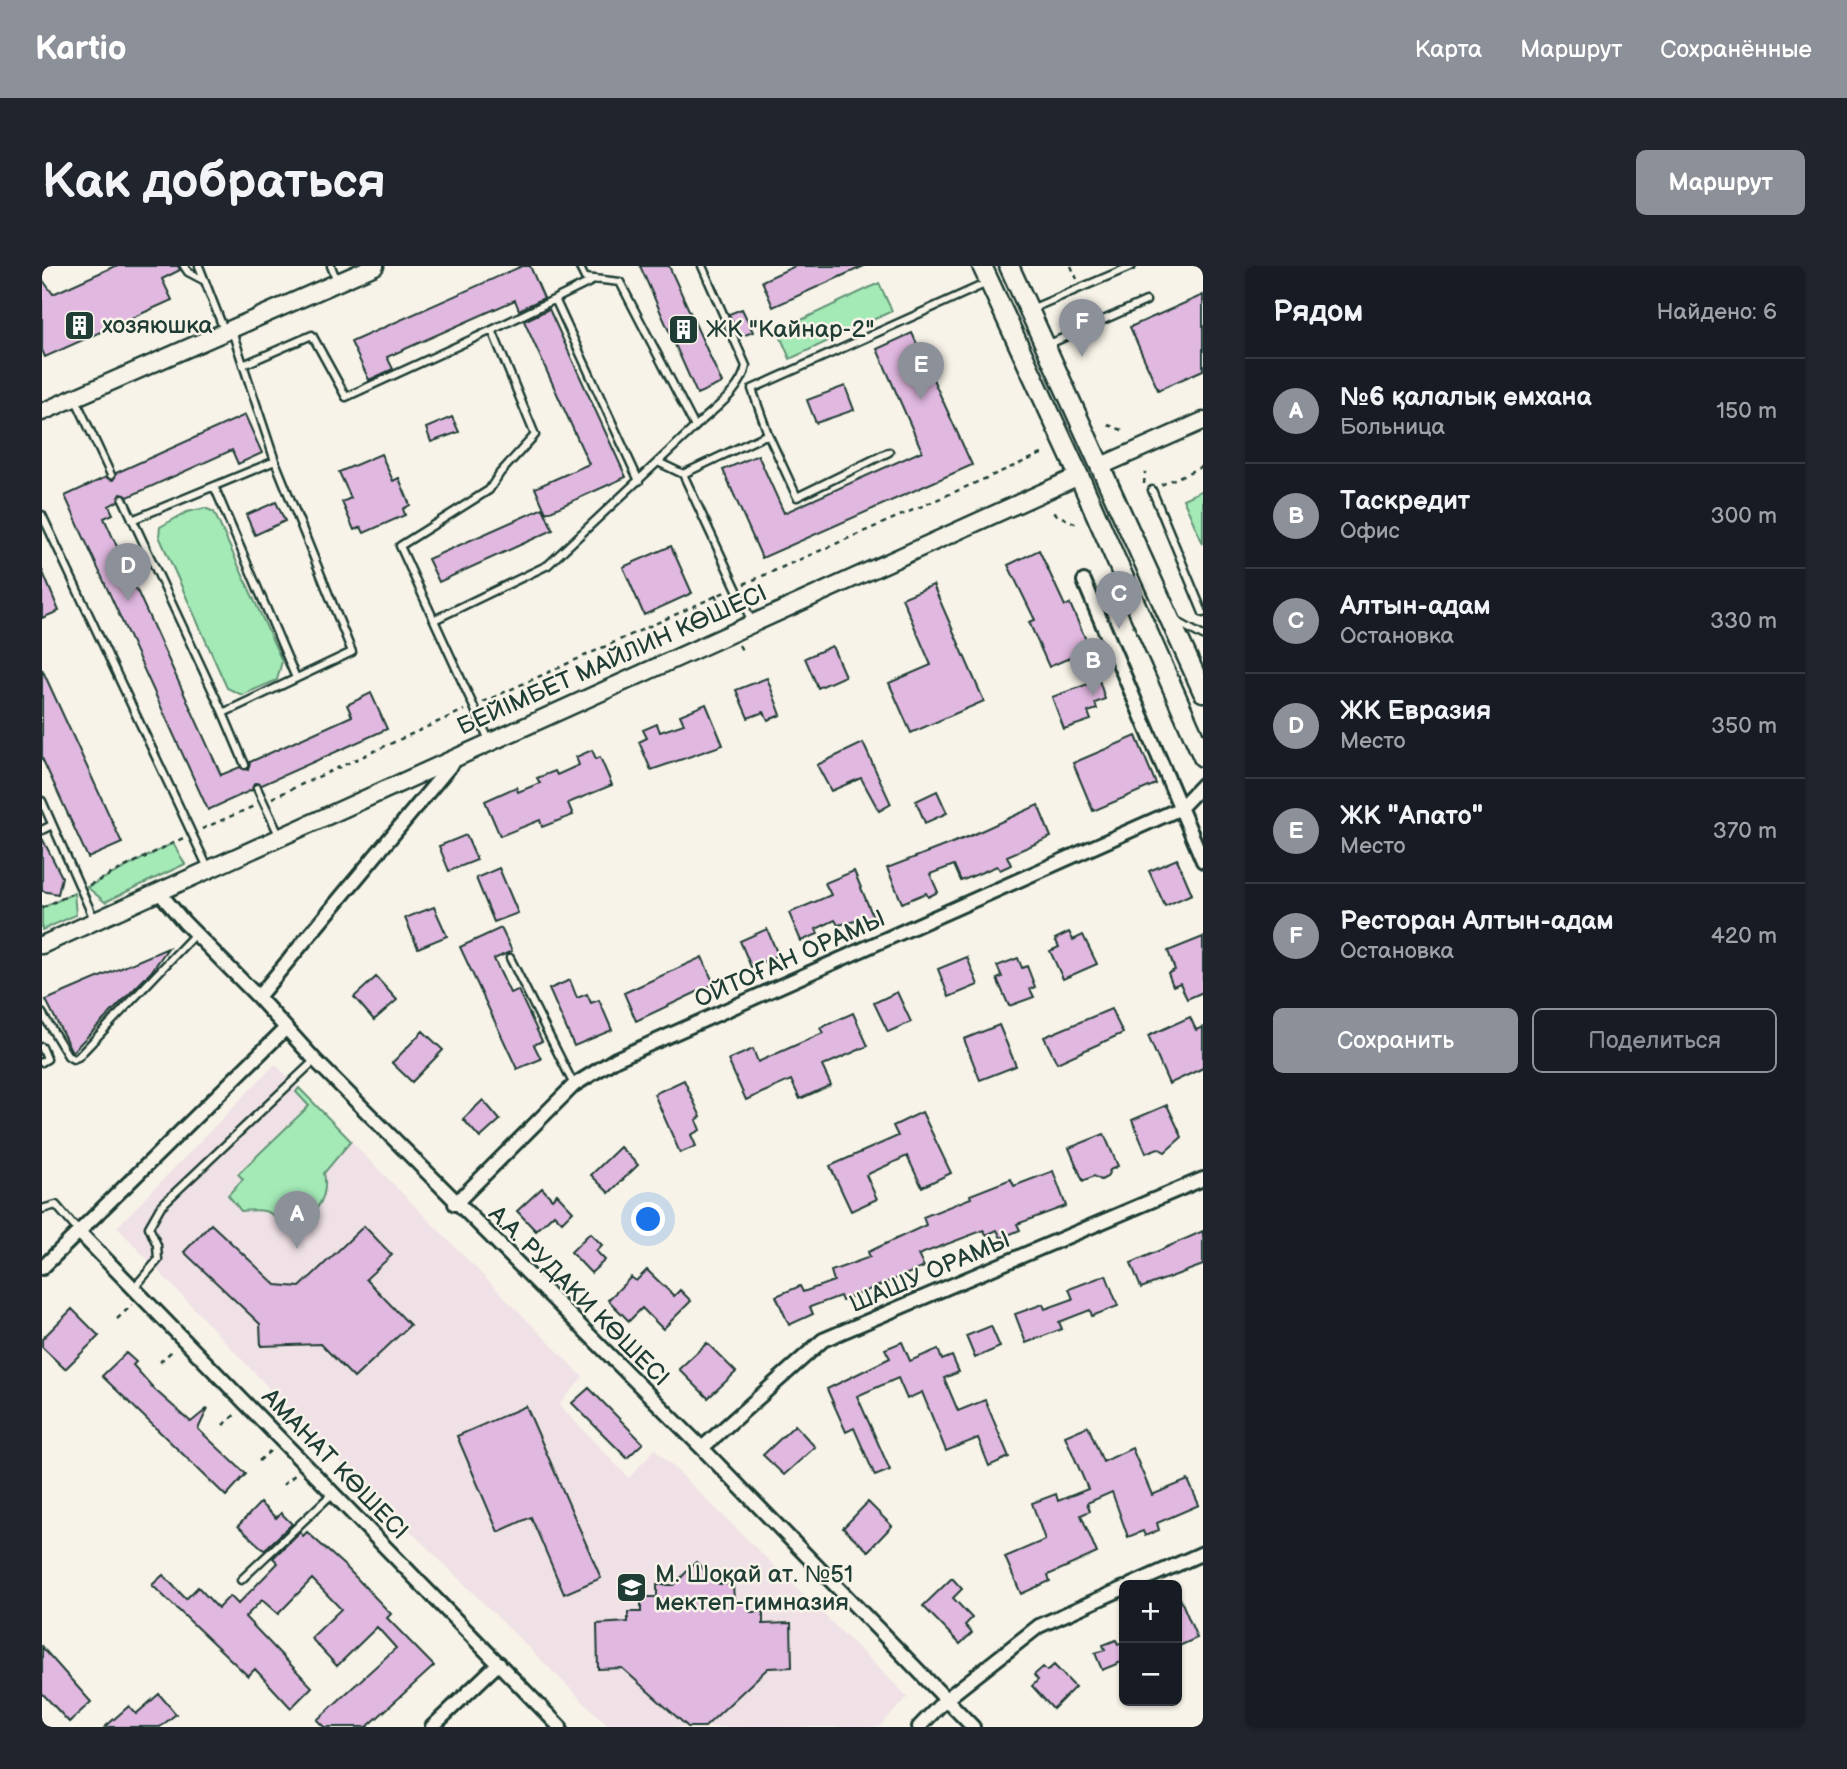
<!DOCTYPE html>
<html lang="ru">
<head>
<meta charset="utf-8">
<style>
	body { margin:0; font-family:"Balsamiq Sans",sans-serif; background:#20242c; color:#f1f3f6 }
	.controls { position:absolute; right:21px; bottom:21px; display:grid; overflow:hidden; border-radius:10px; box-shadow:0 2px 5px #0004 }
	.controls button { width:63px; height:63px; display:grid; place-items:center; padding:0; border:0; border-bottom:2px solid #363941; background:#171b24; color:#f1f3f6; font:35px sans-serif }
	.you { position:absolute; left:607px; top:954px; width:24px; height:24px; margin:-18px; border:5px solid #fff; border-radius:50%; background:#1a73e8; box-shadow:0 0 0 10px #1a73e833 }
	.badge { display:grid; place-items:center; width:46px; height:46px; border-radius:50%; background:#8c9099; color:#fff; font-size:23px; font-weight:700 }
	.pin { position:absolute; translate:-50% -58px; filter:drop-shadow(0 2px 4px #0008) }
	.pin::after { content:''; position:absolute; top:37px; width:24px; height:21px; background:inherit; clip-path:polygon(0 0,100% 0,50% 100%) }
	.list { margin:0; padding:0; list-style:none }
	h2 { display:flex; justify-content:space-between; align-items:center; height:91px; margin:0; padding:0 28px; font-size:30px }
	h2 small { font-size:23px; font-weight:400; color:#9ea1a6 }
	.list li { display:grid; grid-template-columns:46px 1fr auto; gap:21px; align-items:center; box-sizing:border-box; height:105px; padding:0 28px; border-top:2px solid #363941 }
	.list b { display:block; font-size:26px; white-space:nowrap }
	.list p { margin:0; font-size:23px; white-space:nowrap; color:#9ea1a6 }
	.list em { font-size:23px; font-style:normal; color:#9ea1a6 }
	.actions { display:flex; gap:14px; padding:21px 28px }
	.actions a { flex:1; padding:16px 0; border:2px solid #8c9099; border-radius:10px; text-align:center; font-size:24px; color:#8c9099 }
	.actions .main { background:#8c9099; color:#fff }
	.map { position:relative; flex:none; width:1161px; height:1461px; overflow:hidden; border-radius:10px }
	header { display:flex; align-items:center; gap:42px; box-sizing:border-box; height:98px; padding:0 35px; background:#8c9099; color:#fff }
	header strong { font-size:33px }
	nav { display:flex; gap:38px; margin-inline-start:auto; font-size:24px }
	.intro { display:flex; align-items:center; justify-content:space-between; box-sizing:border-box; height:168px; padding:0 42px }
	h1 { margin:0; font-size:49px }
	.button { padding:18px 32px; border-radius:10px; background:#8c9099; color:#fff; font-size:24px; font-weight:700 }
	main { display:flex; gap:42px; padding:0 42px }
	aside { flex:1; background:#171b24; border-radius:10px; box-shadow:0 2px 5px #0004 }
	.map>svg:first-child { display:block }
	.built { fill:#f0e1e6 }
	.green { fill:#a4eab7; stroke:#629476; stroke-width:2 }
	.building { fill:#e1b8e0; stroke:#1f3d34; stroke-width:2 }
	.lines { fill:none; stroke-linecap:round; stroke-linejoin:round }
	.service-casing { stroke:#1f3d34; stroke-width:11 }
	.minor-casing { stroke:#1f3d34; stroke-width:18 }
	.tertiary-casing { stroke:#1f3d34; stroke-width:21 }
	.secondary-casing { stroke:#1f3d34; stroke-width:23 }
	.path { stroke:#1f3d34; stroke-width:2.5; stroke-dasharray:5 5; stroke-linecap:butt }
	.service { stroke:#f7f3e8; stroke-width:6 }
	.minor { stroke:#f7f3e8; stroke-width:12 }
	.tertiary { stroke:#f7f3e8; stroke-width:16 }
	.secondary { stroke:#f7f3e8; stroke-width:18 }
	.labels { text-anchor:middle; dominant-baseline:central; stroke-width:5; stroke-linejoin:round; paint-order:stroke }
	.poi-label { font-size:24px; fill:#1f3d34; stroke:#f7f3e8; text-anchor:start }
	.street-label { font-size:24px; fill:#1f3d34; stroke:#f7f3e8 }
</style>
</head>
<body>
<header>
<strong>Kartio</strong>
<nav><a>Карта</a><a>Маршрут</a><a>Сохранённые</a></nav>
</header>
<div class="intro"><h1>Как добраться</h1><a class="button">Маршрут</a></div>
<main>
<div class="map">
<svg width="1161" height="1461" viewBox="0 0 1161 1461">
	<rect width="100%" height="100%" fill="#f7f3e8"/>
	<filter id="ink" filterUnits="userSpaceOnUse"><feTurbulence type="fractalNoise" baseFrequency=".0143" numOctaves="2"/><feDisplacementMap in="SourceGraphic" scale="14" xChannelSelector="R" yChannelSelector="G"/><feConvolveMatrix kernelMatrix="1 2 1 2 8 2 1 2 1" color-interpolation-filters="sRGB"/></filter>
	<g filter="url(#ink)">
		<path class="built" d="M 233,798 L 541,1111 L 517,1139 L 587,1212 L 613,1183 L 866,1431 L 837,1461 L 567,1461 L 272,1170 L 75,961 Z"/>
		<path class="green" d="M 837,17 L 850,45 L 748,93 L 736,65 Z
			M 1161,224 L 1161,278 L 1141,233 Z
			M 163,242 L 172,246 L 240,395 L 235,414 L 200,429 L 185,422 L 117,270 L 118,261 L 145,246 Z
			M 131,577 L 143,598 L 63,636 L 45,621 Z
			M 32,627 L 34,649 L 0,664 L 0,642 Z
			M 257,822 L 309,875 L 282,907 C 287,930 274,955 248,955 C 237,955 231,947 222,945 C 216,943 206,945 199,945 L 186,929 L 201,913 L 196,908 L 267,840 L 254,826 Z"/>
		<path class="building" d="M 73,0 L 136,0 L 138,4 L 120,13 L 130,34 L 3,91 L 0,84 L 0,13 L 11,28 Z
			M 480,0 L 488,0 L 502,32 L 477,44 L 473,34 L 345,91 L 351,103 L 327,114 L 309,76 Z
			M 598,0 L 627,0 L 680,117 L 655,128 Z
			M 753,0 L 822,0 L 731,41 L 720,15 Z
			M 1161,29 L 1161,104 L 1116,124 L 1088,61 Z
			M 507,43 L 584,211 L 504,247 L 493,222 L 547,198 L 482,55 Z
			M 700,43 L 711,66 L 698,71 L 687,48 Z
			M 870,67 L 930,199 L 720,292 L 681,204 L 716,189 L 742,247 L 880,185 L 835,83 Z
			M 803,120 L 812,144 L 774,157 L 765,134 Z
			M 203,149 L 220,187 L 196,198 L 190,184 L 86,231 L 79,228 L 76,235 L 67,240 L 71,248 L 62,252 L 179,509 L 198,501 L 206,504 L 208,496 L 310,450 L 305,439 L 329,427 L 345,463 L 220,519 L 213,517 L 210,524 L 166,544 L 23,230 L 64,211 L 71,214 L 74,207 Z
			M 410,151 L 417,166 L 389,176 L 384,162 Z
			M 339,188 L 351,215 L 357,212 L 368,239 L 361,243 L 363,249 L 322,267 L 319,261 L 312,264 L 300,236 L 309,232 L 297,206 Z
			M 234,236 L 243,255 L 213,269 L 204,249 Z
			M 501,242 L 511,264 L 397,316 L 386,293 Z
			M 629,280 L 650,327 L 602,349 L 581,301 Z
			M 997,284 L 1023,340 L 1028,338 L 1048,383 L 1007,401 L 987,356 L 993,354 L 966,299 Z
			M 0,304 L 17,345 L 0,352 Z
			M 891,319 L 942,435 L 869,467 L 847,417 L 889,399 L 860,332 Z
			M 790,380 L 803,410 L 776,422 L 763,392 Z
			M 0,403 L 80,577 L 46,592 L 0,492 Z
			M 725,412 L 739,449 L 726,454 L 722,446 L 706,452 L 694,424 Z
			M 1057,414 L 1063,433 L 1053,437 L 1055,443 L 1046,446 L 1049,454 L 1022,463 L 1010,431 Z
			M 664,438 L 681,479 L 609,504 L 597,476 L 605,472 L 601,464 L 615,458 L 618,466 L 642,458 L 638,449 Z
			M 1094,470 L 1114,518 L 1051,545 L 1031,497 Z
			M 821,477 L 849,538 L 837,545 L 819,512 L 789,525 L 775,499 Z
			M 550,484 L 554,493 L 558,491 L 570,519 L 526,537 L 531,549 L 500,561 L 498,554 L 458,570 L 443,535 L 474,521 L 476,526 L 498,517 L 495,512 L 513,505 L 515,509 L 537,499 L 534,491 Z
			M 895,525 L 905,547 L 883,557 L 874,535 Z
			M 996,539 L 1009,571 L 965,590 L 969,599 L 958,604 L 955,600 L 919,615 L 912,599 L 888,608 L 896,626 L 886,631 L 884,627 L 860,637 L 845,602 L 928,570 Z
			M 424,569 L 435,594 L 407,605 L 397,580 Z
			M 0,572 L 20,611 L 16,628 L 0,625 Z
			M 1135,593 L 1150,628 L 1123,640 L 1107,605 Z
			M 457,602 L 476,647 L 452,656 L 434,612 Z
			M 812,605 L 832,653 L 817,660 L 814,655 L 796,659 L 793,654 L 774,663 L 776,668 L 759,675 L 747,647 L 789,629 L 783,617 Z
			M 392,641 L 405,670 L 376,682 L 363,652 Z
			M 459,662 L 470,685 L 452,693 L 468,727 L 476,724 L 500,775 L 492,779 L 499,793 L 475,803 L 418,681 Z
			M 725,663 L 736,689 L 709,701 L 698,675 Z
			M 1027,666 L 1031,674 L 1041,669 L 1055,698 L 1021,713 L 1008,685 L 1017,681 L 1013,673 Z
			M 1161,671 L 1161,726 L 1145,733 L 1138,717 L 1131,720 L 1126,707 L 1133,704 L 1126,685 Z
			M 126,682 L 109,706 L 30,786 L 4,734 Z
			M 660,691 L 672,718 L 594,755 L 582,727 Z
			M 925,691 L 936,719 L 907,731 L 896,703 Z
			M 976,692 L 980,702 L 985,700 L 993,721 L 988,723 L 992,731 L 967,740 L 955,713 L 960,711 L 955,700 Z
			M 334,711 L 355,734 L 332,754 L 312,731 Z
			M 528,714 L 535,732 L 545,728 L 549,737 L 557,734 L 570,764 L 532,780 L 507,723 Z
			M 855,726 L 869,756 L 846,766 L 832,737 Z
			M 1069,743 L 1081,767 L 1015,797 L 1002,771 Z
			M 811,747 L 826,780 L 780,800 L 789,819 L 758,833 L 749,814 L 704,834 L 686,794 L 711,783 L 716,796 L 781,767 L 778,762 Z
			M 1148,751 L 1154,764 L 1161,761 L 1161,802 L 1127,818 L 1106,770 Z
			M 957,759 L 974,800 L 938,814 L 922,773 Z
			M 381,765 L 401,784 L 370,816 L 350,797 Z
			M 642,814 L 659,851 L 654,854 L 658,864 L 649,869 L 654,880 L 638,887 L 612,828 Z
			M 441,834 L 458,854 L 438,872 L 421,853 Z
			M 1125,839 L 1140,871 L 1123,886 L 1116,882 L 1104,887 L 1090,854 Z
			M 880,846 L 909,907 L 880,921 L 865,890 L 824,909 L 835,933 L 809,945 L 788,900 L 856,870 L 851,860 Z
			M 1062,868 L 1076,900 L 1068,904 L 1065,911 L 1059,914 L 1052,910 L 1041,915 L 1027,882 Z
			M 578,881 L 596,899 L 567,927 L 549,909 Z
			M 1011,905 L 1024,940 L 975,958 L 978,964 L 959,972 L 955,964 L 944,969 L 942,964 L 876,989 L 882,1001 L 800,1035 L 798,1030 L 768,1041 L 771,1048 L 747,1059 L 734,1030 L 758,1020 L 761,1026 L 792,1015 L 789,1005 L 828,991 L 826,986 L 884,959 L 881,951 L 929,932 L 928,929 L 969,913 L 972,920 Z
			M 500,922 L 510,933 L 515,928 L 531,945 L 520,956 L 512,948 L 494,965 L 475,945 Z
			M 169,958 L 234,1019 L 258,1021 L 322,960 L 350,989 L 324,1013 L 368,1059 L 312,1112 L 279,1078 L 219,1080 L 218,1058 L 142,986 Z
			M 1161,965 L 1161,999 L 1099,1022 L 1089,997 Z
			M 548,967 L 560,979 L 554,985 L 563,994 L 549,1007 L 529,986 Z
			M 605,1004 L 632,1030 L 638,1024 L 649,1035 L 621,1063 L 600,1042 L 587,1055 L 566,1034 L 589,1011 L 594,1015 Z
			M 1064,1009 L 1076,1040 L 1050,1050 L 1048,1044 L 1017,1056 L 1020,1063 L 984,1077 L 973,1048 L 1001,1038 L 1003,1043 L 1031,1033 L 1027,1023 Z
			M 30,1043 L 57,1070 L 23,1103 L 0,1081 L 0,1073 Z
			M 949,1060 L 958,1081 L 933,1092 L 924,1070 Z
			M 860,1076 L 868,1095 L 896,1083 L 900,1094 L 910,1090 L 917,1106 L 902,1112 L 916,1145 L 943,1134 L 967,1191 L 947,1200 L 936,1172 L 904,1185 L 880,1126 L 865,1133 L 856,1112 L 815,1130 L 848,1204 L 833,1210 L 812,1162 L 804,1166 L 785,1123 L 848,1092 L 843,1083 Z
			M 665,1077 L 694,1106 L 666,1132 L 637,1103 Z
			M 84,1087 L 94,1096 L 91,1099 L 113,1124 L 149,1156 L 166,1142 L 156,1163 L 204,1208 L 184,1230 L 60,1110 Z
			M 547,1122 L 601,1177 L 585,1192 L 530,1137 Z
			M 484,1140 L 559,1312 L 522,1328 L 489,1251 L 456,1266 L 415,1170 Z
			M 753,1159 L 773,1181 L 742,1209 L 721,1189 Z
			M 1046,1160 L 1061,1196 L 1090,1182 L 1110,1229 L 1146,1214 L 1157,1239 L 1115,1257 L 1117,1264 L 1103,1270 L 1101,1265 L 1086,1271 L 1070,1226 L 1045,1237 L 1048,1245 L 1039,1249 L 1055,1287 L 1006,1309 L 1008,1315 L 979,1328 L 963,1291 L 1003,1274 L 990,1237 L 1014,1228 L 1016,1235 L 1046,1223 L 1023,1170 Z
			M 826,1236 L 850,1260 L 826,1285 L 801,1262 Z
			M 218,1237 L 234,1252 L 239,1247 L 250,1258 L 222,1284 L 196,1260 Z
			M 258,1266 L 261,1270 L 265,1266 L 305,1302 L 349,1348 L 345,1352 L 392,1400 L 325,1461 L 282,1461 L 275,1454 L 354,1382 L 335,1361 L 295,1400 L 269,1372 L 299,1343 L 270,1313 L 236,1348 L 220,1334 L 203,1351 L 270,1421 L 249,1442 L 213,1403 L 206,1410 L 110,1319 L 121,1309 L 144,1333 L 156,1321 L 176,1342 L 188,1330 L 196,1338 L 236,1297 L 231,1292 Z
			M 654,1296 L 677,1318 L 691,1318 L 692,1334 L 708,1334 L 708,1346 L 721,1346 L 721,1358 L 749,1357 L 750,1401 L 726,1402 L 663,1461 L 646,1461 L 580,1402 L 556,1403 L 555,1358 L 586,1356 L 586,1346 L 599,1346 L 599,1331 L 615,1331 L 615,1319 L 632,1319 Z
			M 910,1312 L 920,1323 L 911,1332 L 930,1352 L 923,1359 L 930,1367 L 918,1378 L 881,1340 Z
			M 1135,1325 L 1155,1372 L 1135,1381 Z
			M 1074,1374 L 1076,1378 L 1082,1376 L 1082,1395 L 1060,1404 L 1053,1387 L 1063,1384 L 1061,1379 Z
			M 0,1381 L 49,1436 L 27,1456 L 0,1427 Z
			M 1012,1399 L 1033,1421 L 1011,1443 L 990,1420 L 996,1414 L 992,1409 L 1001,1401 L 1005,1405 Z
			M 117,1428 L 134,1448 L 118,1461 L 63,1461 L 87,1440 L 94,1448 Z"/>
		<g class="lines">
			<defs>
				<path id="service" d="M 142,0 L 146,6 L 163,15
					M 157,0 L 182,64
					M 289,0 L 295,15
					M 513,33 L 597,215
					M 989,43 L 1090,0
					M 450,64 L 552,14
					M 1005,79 L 1104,35
					M 201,99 L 270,69 L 304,131 L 450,64 L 493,169 L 458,207 L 447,224 L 358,280 L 447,474
					M 33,132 L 69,209
					M 653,161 C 671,143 699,126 704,100 L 660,0
					M 726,168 L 755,231 L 847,186
					M 618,197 L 641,208
					M 172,220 L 254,412
					M 1110,224 L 1161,347
					M 81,233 L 181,447 L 310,386 L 233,195 L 190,65
					M 0,249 L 166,602
					M 90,254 L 233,195
					M 392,354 L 506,299 L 653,161 L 578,16 L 543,12 L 537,0
					M 1132,354 L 1161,370
					M 710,356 L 641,208 L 726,168 L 710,123 L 945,17
					M 181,447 L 203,499
					M 215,522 L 237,569
					M 0,535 L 52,653
					M 0,564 L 10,559
					M 468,692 L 532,819
					M 0,747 L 26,790 L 31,793 L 36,791 L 153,668
					M 0,781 L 5,793 L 0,796
					M 0,943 L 14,939 L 37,966
					M 92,1022 L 116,994 L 115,979 L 107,961 L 119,940 L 273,794
					M 199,1314 L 291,1227"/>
				<path id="minor" d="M 1042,315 L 1161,595
					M 117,626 L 142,656 L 216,731 L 273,794 L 660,1182 L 931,1461
					M 216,731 L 413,494
					M 413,938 L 532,819 L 574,793 L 1137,543 L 1161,518
					M 37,966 L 518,1461
					M 0,1002 L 243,763
					M 660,1182 L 781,1074 L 1161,913
					M 1089,1319 L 1161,1287
					M 390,1461 L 457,1397
					M 877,1461 L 903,1434 L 997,1360 L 1082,1322"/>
				<path id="tertiary" d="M 0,146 L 333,0
					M 1059,200 L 1161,155
					M 0,679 L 1037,210"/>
				<path id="secondary" d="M 940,0 L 1037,210 L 1161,491
					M 967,0 L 1161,426"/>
			</defs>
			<use href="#service" class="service-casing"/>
			<use href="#minor" class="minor-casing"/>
			<use href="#tertiary" class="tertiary-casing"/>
			<use href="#secondary" class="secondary-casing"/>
			<path class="path" d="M 1029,0 L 1035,13
				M 1066,159 L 1083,165
				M 1102,218 L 1103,206
				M 1119,219 L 1161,200
				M 1011,247 L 1037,259
				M 702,318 L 1004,186
				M 673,329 L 684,352
				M 697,379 L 701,386
				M 441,436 L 683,326
				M 230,532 L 422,444
				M 160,563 L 212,540
				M 47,619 L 141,572
				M 0,642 L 29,628
				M 75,1053 L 90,1039
				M 118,1096 L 131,1084
				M 181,1159 L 195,1147
				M 217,1195 L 230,1183
				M 241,1219 L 254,1208"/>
			<use href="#service" class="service"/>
			<use href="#minor" class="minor"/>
			<use href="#tertiary" class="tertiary"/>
			<use href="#secondary" class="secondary"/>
		</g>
	</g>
	<defs>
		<symbol id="building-square" viewBox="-11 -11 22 22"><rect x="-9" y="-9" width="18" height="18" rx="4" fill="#1f3d34" stroke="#f7f3e8"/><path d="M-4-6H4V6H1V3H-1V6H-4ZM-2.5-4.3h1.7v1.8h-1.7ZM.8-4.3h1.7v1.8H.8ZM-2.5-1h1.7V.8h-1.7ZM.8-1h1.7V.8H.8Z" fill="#fff"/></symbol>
		<symbol id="school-square" viewBox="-11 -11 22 22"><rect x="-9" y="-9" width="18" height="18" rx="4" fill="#1f3d34" stroke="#f7f3e8"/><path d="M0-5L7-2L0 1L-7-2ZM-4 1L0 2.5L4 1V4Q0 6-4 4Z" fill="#fff"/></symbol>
	</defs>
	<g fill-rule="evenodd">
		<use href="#building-square" x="20" y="42" width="35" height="35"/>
		<use href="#building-square" x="624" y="46" width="35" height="35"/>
		<use href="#school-square" x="572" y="1304" width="35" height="35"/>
	</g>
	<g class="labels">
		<g class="poi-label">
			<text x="60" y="59">хозяюшка</text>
			<text x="664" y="63">ЖК "Кайнар-2"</text>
			<text x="613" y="1308">М. Шоқай ат. №51<tspan x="613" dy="28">мектеп-гимназия</tspan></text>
		</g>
		<g class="street-label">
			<text transform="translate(570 394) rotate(-24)">БЕЙІМБЕТ МАЙЛИН КӨШЕСІ</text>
			<text transform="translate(748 693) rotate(-24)">ОЙТОҒАН ОРАМЫ</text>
			<text transform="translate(888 1006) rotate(-23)">ШАШУ ОРАМЫ</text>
			<text transform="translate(537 1030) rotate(45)">А.А. РУДАКИ КӨШЕСІ</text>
			<text transform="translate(293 1198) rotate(46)">АМАНАТ КӨШЕСІ</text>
		</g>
	</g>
</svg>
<div class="controls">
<button>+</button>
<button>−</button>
</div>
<div class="you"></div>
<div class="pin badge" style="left:255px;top:983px">A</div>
<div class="pin badge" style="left:1051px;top:430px">B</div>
<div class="pin badge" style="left:1077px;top:363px">C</div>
<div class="pin badge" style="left:86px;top:335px">D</div>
<div class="pin badge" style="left:879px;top:134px">E</div>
<div class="pin badge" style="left:1040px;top:91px">F</div>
</div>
<aside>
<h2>Рядом<small>Найдено: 6</small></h2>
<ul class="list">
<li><span class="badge">A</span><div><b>№6 қалалық емхана</b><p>Больница</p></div><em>150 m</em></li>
<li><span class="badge">B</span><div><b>Таскредит</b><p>Офис</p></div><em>300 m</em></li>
<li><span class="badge">C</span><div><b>Алтын-адам</b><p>Остановка</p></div><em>330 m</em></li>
<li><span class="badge">D</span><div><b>ЖК Евразия</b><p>Место</p></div><em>350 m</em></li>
<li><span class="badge">E</span><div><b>ЖК &quot;Апато&quot;</b><p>Место</p></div><em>370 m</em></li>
<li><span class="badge">F</span><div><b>Ресторан Алтын-адам</b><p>Остановка</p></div><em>420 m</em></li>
</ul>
<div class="actions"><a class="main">Сохранить</a><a>Поделиться</a></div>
</aside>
</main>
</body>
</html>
